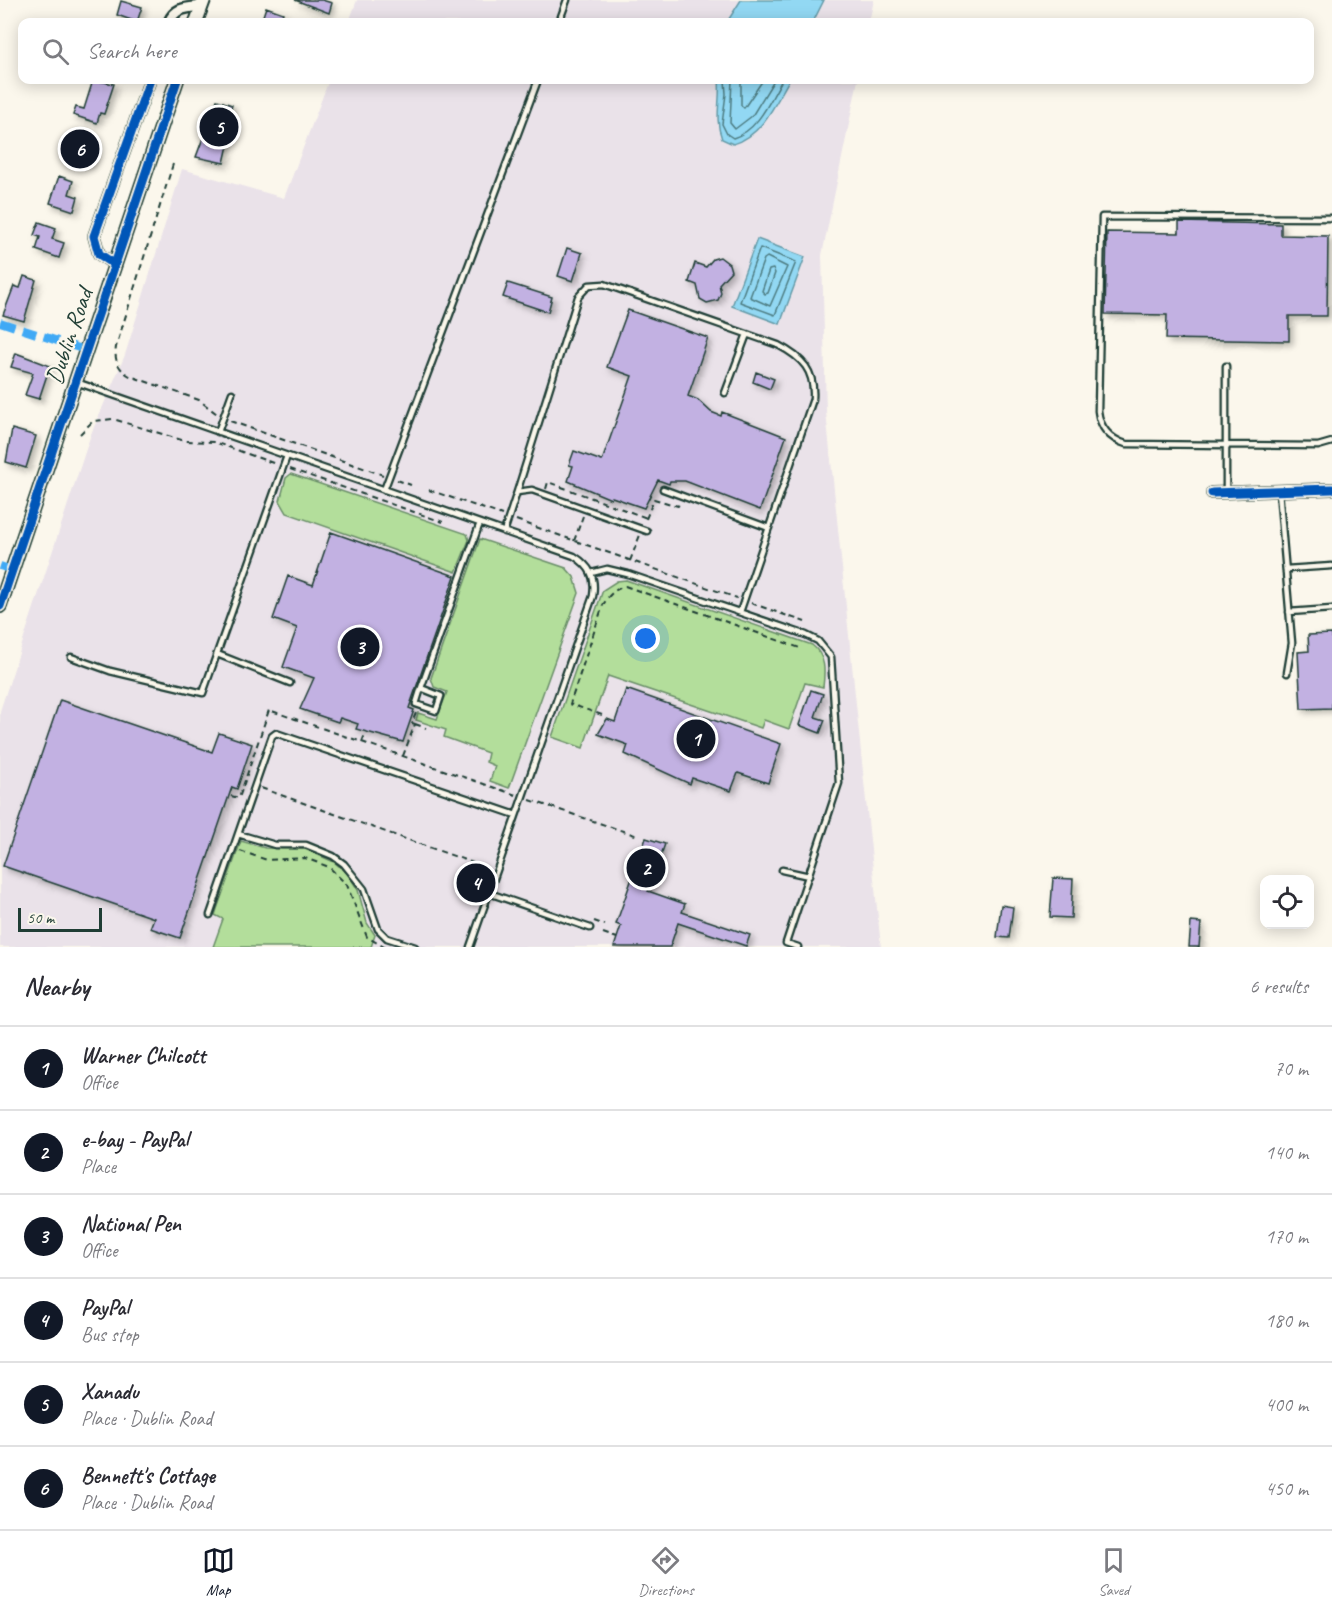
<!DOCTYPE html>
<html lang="en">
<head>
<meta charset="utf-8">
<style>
	body { margin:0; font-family:Caveat,sans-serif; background:#f7f7f7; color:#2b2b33 }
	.controls { position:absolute; right:18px; bottom:18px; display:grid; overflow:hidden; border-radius:12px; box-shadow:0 3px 15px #0003 }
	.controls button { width:54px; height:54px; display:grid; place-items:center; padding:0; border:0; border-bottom:2px solid #e1e1e2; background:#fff; color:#2b2b33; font:30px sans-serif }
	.scale { position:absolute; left:18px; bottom:15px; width:84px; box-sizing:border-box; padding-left:6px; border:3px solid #1f3d34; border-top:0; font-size:16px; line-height:21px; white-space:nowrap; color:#1f3d34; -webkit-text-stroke:4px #fbf7ec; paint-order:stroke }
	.you { position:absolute; left:646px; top:639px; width:21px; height:21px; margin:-15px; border:4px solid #fff; border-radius:50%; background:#1a73e8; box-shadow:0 0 0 9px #1a73e833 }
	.badge { display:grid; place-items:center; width:39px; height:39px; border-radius:50%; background:#111827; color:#fff; font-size:20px; font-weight:700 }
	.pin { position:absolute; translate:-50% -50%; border:3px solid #fff; box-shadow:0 2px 6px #0006 }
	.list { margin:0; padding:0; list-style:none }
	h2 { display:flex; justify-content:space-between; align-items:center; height:78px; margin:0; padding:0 24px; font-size:26px }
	h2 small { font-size:20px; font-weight:400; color:#7c7c81 }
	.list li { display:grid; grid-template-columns:39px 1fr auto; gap:18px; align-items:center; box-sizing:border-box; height:84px; padding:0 24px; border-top:2px solid #e1e1e2 }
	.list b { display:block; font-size:22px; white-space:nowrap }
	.list p { margin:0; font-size:20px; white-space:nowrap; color:#7c7c81 }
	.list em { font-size:20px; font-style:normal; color:#7c7c81 }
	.icon { flex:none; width:33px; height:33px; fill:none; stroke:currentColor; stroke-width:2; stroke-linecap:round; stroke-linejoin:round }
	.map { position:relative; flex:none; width:1332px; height:947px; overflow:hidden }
	.search { position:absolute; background:#fff; box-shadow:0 3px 15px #0003; left:18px; right:18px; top:18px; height:66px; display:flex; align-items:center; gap:15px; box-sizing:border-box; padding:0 21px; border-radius:12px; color:#7c7c81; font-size:22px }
	.sheet { height:582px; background:#fff }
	nav { display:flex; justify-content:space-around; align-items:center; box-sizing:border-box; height:84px; border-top:2px solid #e1e1e2; background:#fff; font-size:16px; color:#7c7c81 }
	nav a { display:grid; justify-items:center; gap:3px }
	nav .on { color:#111827 }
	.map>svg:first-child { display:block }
	.built { fill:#eae2e9 }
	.green { fill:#b3de9b; stroke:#698e68; stroke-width:1.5 }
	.water { fill:#92d8f3; stroke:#649aa7; stroke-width:1.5 }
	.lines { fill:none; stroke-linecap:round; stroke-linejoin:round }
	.shore { stroke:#4d7b80; stroke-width:1.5 }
	.building { fill:#c2b1e2; stroke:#1f3d34; stroke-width:1.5; filter:url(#shadow) }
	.service-casing { stroke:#1f3d34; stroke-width:9 }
	.minor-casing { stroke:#1f3d34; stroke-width:14 }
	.secondary-casing { stroke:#1f3d34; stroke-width:16 }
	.path { stroke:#1f3d34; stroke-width:2; stroke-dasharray:6 4.5; stroke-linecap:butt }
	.service { stroke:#fbf7ec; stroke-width:4.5 }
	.minor { stroke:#fbf7ec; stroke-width:9 }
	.secondary { stroke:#fbf7ec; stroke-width:12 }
	.quiet { stroke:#3fa9f5; stroke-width:8; stroke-dasharray:15 8; stroke-linecap:butt }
	.cycleway-casing { stroke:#fbf7ec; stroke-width:13 }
	.cycleway { stroke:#0057b8; stroke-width:9 }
	.labels { text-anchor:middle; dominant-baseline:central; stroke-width:4.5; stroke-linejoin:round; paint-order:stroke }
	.street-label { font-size:24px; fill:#1f3d34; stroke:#fbf7ec }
</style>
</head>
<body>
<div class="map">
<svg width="1332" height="947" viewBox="0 0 1332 947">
	<defs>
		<filter id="shadow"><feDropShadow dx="3.5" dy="3.5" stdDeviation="3" flood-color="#0004"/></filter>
	</defs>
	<rect width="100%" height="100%" fill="#fbf7ec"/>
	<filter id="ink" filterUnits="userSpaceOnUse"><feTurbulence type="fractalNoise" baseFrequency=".0167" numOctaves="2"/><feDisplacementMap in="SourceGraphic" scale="12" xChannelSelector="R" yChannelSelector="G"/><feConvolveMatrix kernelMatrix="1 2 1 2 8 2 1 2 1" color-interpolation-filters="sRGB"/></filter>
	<g filter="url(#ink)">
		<path class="built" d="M 357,0 L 874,0 L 869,22 L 349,22 Z
			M 329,80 L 858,80 L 822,255 L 826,412 L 881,947 L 0,947 L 0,711 L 91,434 L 125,355 L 182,169 L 284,198 Z"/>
		<path class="green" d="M 291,474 L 467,534 L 469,540 L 456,572 L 287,513 L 280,501 L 286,478 Z
			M 480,539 L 566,568 L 574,577 L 579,593 L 509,788 L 490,781 L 495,766 L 486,762 L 488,753 L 444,737 L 446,730 L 416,720 L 418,713 L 437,719 L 447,692 L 434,687 L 431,678 Z
			M 626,580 L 812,645 C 826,656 825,671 823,687 L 805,683 L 789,729 L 764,720 L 761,728 L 608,676 L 583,748 L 552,737 L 603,590 L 617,581 Z
			M 241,841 L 265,848 L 305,849 L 334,862 L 348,874 L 358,890 L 367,923 L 375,935 L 371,947 L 213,947 L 223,919 L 215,915 L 217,909 Z"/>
		<path class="water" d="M 741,0 L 824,0 L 813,22 L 727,22 Z
			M 719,80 L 789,80 C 775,104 762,136 733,144 L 722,139 C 714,118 721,102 719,80 Z
			M 757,239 L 805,257 L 780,324 L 732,306 Z"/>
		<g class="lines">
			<path class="shore" d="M 725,80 L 726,94 L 722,124 L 727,134 L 733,138 C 759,130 770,100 782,80
				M 732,80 L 730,123 L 735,129 L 752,116 L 774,80
				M 741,80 L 741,105 L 744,108 L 763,80
				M 760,248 L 796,262 L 775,315 L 740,302 Z
				M 767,257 L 787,267 L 770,306 L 750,297 L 764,259 Z
				M 769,270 L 773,269 L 775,273 L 768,293 L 765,294 L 762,291 Z"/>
		</g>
		<path class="building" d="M 295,0 L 322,0 L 332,3 L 329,13 Z
			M 121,1 L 142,7 L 137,22 L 117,15 Z
			M 266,7 L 283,13 L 280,22 L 261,22 Z
			M 93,80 L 114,84 L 104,114 L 100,113 L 97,123 L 73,115 L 76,107 L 84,109 Z
			M 217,100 L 232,105 L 226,126 L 232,128 L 224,163 L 196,157 Z
			M 75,134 L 87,138 L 84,147 L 94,150 L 90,164 L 68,157 Z
			M 59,176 L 73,181 L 69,194 L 78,197 L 74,211 L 50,203 Z
			M 39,222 L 56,228 L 52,239 L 64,243 L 59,258 L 36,250 L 40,237 L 34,235 Z
			M 1179,222 L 1281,224 L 1281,235 L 1328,236 L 1327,316 L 1289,316 L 1289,341 L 1166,339 L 1167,315 L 1105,314 L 1107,232 L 1179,233 Z
			M 567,248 L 582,253 L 573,281 L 558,276 Z
			M 720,257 L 729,264 L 731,271 L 719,284 L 721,293 L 718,300 L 707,303 L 700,299 L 697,285 L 689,282 L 695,263 L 706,267 L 713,259 Z
			M 24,276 L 36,280 L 24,321 L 3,315 L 14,286 L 20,288 Z
			M 508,283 L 552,297 L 548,312 L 503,297 Z
			M 628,310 L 708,338 L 688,396 L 698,400 L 711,412 L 721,416 L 722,412 L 786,437 L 760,510 L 685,481 L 670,481 L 669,484 L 658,480 L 644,508 L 612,497 L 611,499 L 568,481 L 573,466 L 569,465 L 574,451 L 602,461 L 632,376 L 607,367 Z
			M 16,353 L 50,366 L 39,399 L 25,395 L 33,373 L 11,367 Z
			M 756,372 L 774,379 L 770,389 L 753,382 Z
			M 12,429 L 36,436 L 26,468 L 6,462 Z
			M 331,532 L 455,576 L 409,708 L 414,710 L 403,742 L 356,729 L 358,724 L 340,718 L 338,722 L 300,709 L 314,678 L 283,667 L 297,628 L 273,619 L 288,576 L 313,585 Z
			M 1332,634 L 1332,708 L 1301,709 L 1298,652 L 1309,651 L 1308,635 Z
			M 626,689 L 781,744 L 768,783 L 738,773 L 731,791 L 692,778 L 690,784 L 625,754 L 628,745 L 598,734 L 607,719 L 615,722 Z
			M 811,690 L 823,694 L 815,717 L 825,720 L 820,733 L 799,725 Z
			M 60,700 L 212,752 L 219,733 L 252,744 L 237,789 L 232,787 L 180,938 L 150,928 L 154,918 L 3,866 Z
			M 646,838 L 665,844 L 648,891 L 685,904 L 682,912 L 750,935 L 746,946 L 678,923 L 670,947 L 614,947 L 621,926 L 616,924 Z
			M 1053,878 L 1073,879 L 1071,918 L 1050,917 Z
			M 1001,905 L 1013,907 L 1009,938 L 997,937 Z
			M 1191,922 L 1201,923 L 1199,947 L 1189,947 Z"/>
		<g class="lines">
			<defs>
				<path id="service" d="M 559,22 L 567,0
					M 1332,218 L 1102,217 L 1098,411 C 1100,428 1110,439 1126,444 L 1318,446 L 1332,442
					M 76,382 L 574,556 C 590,566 596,577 593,596 L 470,947
					M 725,393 L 747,334
					M 218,432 L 232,393
					M 663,489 L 769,528
					M 384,490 L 538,80
					M 1279,491 L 1292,643 L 1287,673
					M 517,492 L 578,297 L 589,285 L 604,284 L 778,345 C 803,358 815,371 813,399 L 740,612
					M 1226,493 L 1226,366
					M 504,532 L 517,492 L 532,490 L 647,531
					M 1286,569 L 1332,566
					M 591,573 L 607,569 L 628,574 L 806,635 L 818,641 L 831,657 L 839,783 L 786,943 L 798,947
					M 1289,612 L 1332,609
					M 217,654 L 290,683
					M 71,657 L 110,671 L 203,693 L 287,456
					M 421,688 L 441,696 L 436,711 L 416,704 L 421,688 L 476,534 L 480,523
					M 238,834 L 275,845 L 306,845 L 333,856 L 344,864 L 364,889 L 378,929 L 387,938 L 415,947
					M 782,870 L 809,876
					M 489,893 L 590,928
					M 210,915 L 272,736 L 276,733 L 516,815"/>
				<path id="minor" d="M 169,22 C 176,7 186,8 202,6
					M 114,264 L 99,254 L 94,236 L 150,80
					M 1212,493 L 1332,489"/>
				<path id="secondary" d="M 196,22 L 204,0
					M 0,606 L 177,80"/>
			</defs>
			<use href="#service" class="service-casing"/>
			<use href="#minor" class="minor-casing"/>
			<use href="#secondary" class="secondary-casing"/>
			<path class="path" d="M 173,164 L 116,347 C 114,360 118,369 130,376 L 199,400 L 217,414
				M 230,421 L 383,475
				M 80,434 L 93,421 L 113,419 L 185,441 L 214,442 L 276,464
				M 290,469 L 443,522
				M 397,480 L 411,485
				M 546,489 L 548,482 L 647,518
				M 429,490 L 502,515
				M 646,519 L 654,499 L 678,506 L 680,501
				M 516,520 L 737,598
				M 574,541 L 583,516
				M 630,561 L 640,535
				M 751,603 L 805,622
				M 602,715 L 570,704 L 603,605 C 609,595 613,590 625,586 L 800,648
				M 415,724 L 426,728
				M 362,742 L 366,732
				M 403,756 L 415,724 L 412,723 L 416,713
				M 261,788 L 485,867
				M 231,796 L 239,798 L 269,710 L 516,795
				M 530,800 L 638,836
				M 240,851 L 267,860 L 305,858 L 329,867 L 347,885 L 367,937 L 384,947
				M 594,921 L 605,925
				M 603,933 L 617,938"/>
			<use href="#service" class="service"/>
			<use href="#minor" class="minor"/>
			<use href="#secondary" class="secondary"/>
			<path class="quiet" d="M 0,322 L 85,350
				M 0,566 L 12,570"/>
			<defs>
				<path id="cycleway" d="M 114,264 L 99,254 L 94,236 L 150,80
					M 1212,493 L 1332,489
					M 0,606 L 177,80"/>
			</defs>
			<use href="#cycleway" class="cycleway-casing"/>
			<use href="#cycleway" class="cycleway"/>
		</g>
	</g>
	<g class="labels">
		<g class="street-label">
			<text transform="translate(69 336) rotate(-71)">Dublin Road</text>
		</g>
	</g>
</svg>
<div class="controls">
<button><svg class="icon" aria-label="locate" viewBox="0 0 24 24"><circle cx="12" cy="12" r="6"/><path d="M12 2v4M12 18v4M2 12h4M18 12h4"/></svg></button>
</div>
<div class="scale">50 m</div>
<div class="you"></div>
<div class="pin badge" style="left:696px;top:739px">1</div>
<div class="pin badge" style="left:646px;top:868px">2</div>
<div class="pin badge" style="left:360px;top:647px">3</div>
<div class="pin badge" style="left:476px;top:883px">4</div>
<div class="pin badge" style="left:219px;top:127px">5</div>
<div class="pin badge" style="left:80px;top:149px">6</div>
<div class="search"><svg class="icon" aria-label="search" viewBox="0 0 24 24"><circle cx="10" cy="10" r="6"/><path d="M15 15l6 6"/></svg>Search here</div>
</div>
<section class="sheet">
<h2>Nearby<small>6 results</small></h2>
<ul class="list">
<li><span class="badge">1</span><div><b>Warner Chilcott</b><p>Office</p></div><em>70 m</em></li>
<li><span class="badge">2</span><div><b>e-bay - PayPal</b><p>Place</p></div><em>140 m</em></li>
<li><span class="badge">3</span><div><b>National Pen</b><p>Office</p></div><em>170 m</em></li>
<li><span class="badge">4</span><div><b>PayPal</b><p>Bus stop</p></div><em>180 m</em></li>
<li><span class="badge">5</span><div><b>Xanadu</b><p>Place · Dublin Road</p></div><em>400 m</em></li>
<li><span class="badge">6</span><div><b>Bennett's Cottage</b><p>Place · Dublin Road</p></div><em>450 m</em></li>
</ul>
</section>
<nav>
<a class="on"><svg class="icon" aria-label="map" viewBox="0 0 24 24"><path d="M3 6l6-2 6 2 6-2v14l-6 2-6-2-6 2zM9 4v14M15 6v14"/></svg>Map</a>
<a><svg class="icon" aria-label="directions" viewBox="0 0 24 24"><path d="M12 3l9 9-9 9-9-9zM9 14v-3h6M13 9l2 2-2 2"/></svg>Directions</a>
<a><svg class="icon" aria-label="saved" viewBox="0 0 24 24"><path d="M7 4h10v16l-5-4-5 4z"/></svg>Saved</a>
</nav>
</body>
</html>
